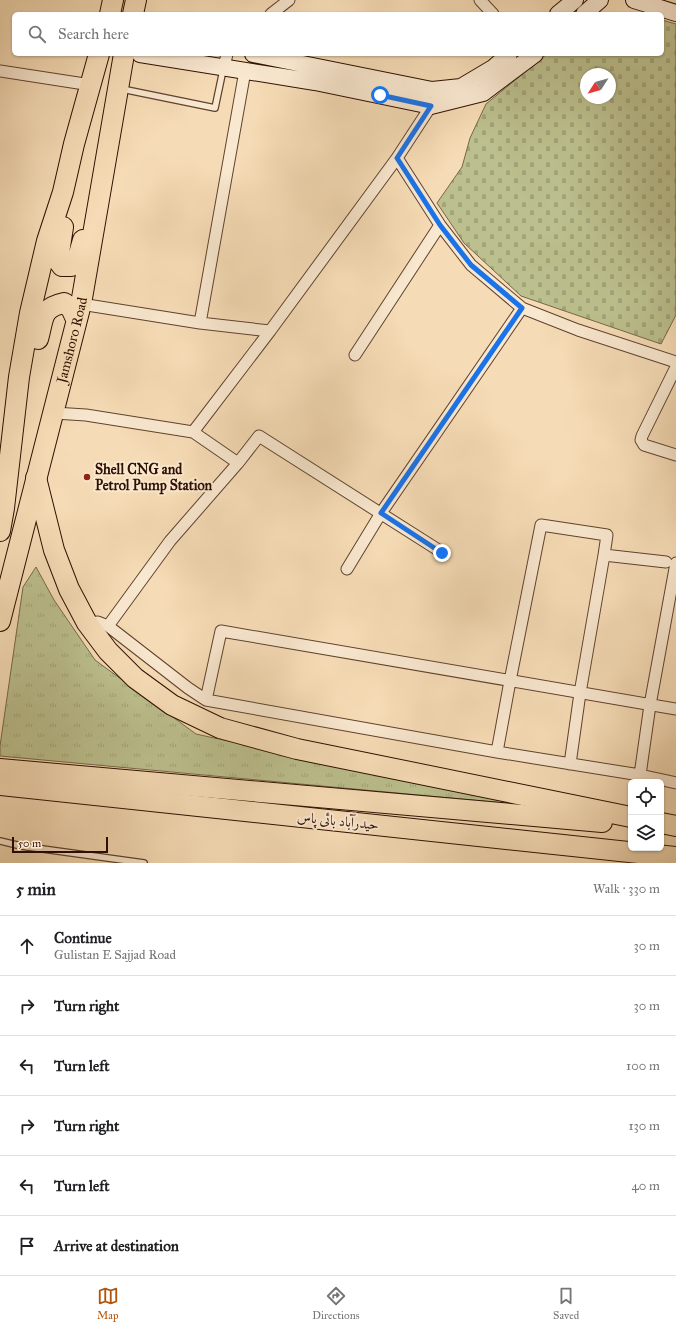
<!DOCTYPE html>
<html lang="en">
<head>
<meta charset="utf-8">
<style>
	body { margin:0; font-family:"IM FELL Great Primer",Amiri,serif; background:#f6f6f6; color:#202124 }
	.controls { position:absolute; right:12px; bottom:12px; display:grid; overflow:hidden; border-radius:6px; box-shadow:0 1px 3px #0004 }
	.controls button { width:36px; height:36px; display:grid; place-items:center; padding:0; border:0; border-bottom:1px solid #e0e0e0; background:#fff; color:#202124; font:20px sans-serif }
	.compass { position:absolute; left:580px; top:68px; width:36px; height:36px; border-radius:50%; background:#fff; box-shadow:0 1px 3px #0004; rotate:234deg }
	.scale { position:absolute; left:12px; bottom:10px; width:96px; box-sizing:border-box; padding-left:4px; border:2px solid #2f0f00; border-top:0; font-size:11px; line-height:14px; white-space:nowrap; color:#2f0f00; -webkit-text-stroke:3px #f9e8d0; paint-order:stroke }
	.stop { position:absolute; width:12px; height:12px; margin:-9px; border:3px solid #1a73e8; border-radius:50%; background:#fff }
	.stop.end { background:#1a73e8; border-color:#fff; box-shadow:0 1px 4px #0008 }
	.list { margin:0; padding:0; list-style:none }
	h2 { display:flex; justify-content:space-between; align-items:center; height:52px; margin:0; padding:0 16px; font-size:17px }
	h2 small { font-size:13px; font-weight:400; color:#757577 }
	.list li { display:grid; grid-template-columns:26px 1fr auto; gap:12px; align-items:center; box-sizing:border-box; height:60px; padding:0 16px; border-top:1px solid #e0e0e0 }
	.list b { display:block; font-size:15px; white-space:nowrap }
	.list p { margin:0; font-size:13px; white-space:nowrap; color:#757577 }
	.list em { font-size:13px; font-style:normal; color:#757577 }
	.icon { flex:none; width:22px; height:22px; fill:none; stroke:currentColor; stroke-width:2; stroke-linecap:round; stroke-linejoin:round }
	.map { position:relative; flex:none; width:676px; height:863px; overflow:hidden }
	.search { position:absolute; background:#fff; box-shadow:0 1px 3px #0004; left:12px; right:12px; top:12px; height:44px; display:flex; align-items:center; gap:10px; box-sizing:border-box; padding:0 14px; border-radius:6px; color:#757577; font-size:15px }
	.sheet { height:412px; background:#fff }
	nav { display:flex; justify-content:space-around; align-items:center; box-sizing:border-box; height:56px; border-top:1px solid #e0e0e0; background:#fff; font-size:11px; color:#757577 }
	nav a { display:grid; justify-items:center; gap:2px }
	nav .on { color:#b45309 }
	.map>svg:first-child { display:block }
	.grass { fill:url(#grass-tufts); stroke:#766847 }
	.cemetery { fill:url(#cemetery-stones); stroke:#766847; fill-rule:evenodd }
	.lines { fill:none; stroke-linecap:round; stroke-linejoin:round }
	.lane-casing { stroke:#61422e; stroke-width:8 }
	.street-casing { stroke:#61422e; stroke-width:13 }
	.secondary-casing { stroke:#2f0f00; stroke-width:18 }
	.highway-casing { stroke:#2f0f00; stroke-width:22 }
	.lane { stroke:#f9e8d0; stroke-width:5.5 }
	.street { stroke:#f9e8d0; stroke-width:11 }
	.secondary { stroke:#f9e8d0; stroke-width:16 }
	.highway { stroke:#f6dcb6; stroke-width:20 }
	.route { stroke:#1a73e8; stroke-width:5 }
	.poi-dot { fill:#8f2418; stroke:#f9e8d0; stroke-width:1.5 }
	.labels { text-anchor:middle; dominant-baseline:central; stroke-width:4; stroke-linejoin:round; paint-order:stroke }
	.street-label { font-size:14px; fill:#2f0f00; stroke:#f9e8d0 }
	.poi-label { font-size:14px; font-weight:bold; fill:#2f0f00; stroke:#f9e8d0; text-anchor:start }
</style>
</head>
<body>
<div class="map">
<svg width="676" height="863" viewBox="0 0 676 863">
	<defs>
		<pattern id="grass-tufts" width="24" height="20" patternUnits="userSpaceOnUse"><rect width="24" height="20" fill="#bcc08e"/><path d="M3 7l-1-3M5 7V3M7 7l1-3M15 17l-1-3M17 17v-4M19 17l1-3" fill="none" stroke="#a2a479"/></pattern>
		<pattern id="cemetery-stones" width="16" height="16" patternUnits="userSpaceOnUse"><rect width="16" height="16" fill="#bcc08e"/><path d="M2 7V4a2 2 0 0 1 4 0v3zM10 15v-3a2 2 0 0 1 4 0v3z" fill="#a2a479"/></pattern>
	</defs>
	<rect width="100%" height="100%" fill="#f6dcb6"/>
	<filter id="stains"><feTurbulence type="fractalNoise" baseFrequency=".005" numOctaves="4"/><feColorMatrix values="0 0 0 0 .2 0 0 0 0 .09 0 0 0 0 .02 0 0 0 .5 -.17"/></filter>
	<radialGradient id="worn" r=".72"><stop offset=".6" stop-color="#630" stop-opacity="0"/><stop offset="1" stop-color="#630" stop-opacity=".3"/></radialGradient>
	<path class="grass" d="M 36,567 L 54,600 L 95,660 L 196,734 L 515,804 L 0,756 L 0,746 L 23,587 Z"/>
	<path class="cemetery" d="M 662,20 L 676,24 L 676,315 L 661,344 L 521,296 L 464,243 L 437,203 L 462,167 L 470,138 L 486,104 L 547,54 L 662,54 ZM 586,74 L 610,74 L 610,98 L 586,98 Z"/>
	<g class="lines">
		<defs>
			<path id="lane" d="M 122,89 L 215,108 L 223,70
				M 0,841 L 21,846 L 144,863"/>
			<path id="street" d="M 480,0 L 493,14
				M 271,14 L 289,0
				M 224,67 L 227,54
				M 0,71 L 91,85
				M 245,71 L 200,323 L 270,331 L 397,158
				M 431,106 L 397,158 L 440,225 L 471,265 L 522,308 L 578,330 L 676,362
				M 81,304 L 200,323
				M 355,355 L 440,225
				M 676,367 L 642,436 L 641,440 L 644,445 L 676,455
				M 54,413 L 86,415 L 193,432 L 270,331
				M 193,432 L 238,463 L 259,436 L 443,553
				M 347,569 L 381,513 L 522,308
				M 87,623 L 98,622 L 108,626 L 188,688 L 206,700 L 497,752 L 640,775 L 676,783
				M 108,626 L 170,541 L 238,463
				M 206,700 L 221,631 L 676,709
				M 497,752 L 510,681 L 541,525 L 607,535 L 604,555 L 666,562
				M 570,764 L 580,693 L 604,555
				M 640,775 L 650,705 L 676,563"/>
			<path id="secondary" d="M 634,0 L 676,13
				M 558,14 L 575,0
				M 584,14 L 600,0
				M 140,54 L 315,82 L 431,106 L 483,93 L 535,54
				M 253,54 L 432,90 L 461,87 L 493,68 L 509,54"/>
			<g id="highway">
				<path d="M 110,14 L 113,0"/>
				<path d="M 133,14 L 136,0"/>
				<path d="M 63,227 L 59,253 L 59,262 L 62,266 L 71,266 L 77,261 L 83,240"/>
				<path d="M 38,339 C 44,319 40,308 64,303 L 71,308 L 76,319"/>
				<path d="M 36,478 L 54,550 L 69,589 L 87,623 L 108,651 L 135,678 L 172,705 L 220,728 L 297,749 L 631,817"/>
				<path d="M 0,531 L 4,508 L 19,377 L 30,313 L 47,241 L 63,192 L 74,144 L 99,54"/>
				<path id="s1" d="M 0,621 L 81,304 L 124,54"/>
				<path d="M 0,769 L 602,822"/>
				<path d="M 0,785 L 676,857"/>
				<path d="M 661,823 L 676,826"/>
			</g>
		</defs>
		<use href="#lane" class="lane-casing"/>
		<use href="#street" class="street-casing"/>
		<use href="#secondary" class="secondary-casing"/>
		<use href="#highway" class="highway-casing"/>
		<use href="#lane" class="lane"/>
		<use href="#street" class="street"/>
		<use href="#secondary" class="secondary"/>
		<use href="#highway" class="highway"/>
	</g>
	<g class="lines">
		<path class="route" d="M 380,95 L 431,106 L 397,158 L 440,225 L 471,265 L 522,308 L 381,513 L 442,553"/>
	</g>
	<circle class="poi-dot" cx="87" cy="477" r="4"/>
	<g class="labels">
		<g class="street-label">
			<text stroke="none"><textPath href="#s1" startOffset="290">Jamshoro Road</textPath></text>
			<text transform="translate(338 821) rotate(6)">حیدرآباد بائی پاس</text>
		</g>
		<g class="poi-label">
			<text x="95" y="469">Shell CNG and<tspan x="95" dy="16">Petrol Pump Station</tspan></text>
		</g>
	</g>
	<rect width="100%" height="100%" filter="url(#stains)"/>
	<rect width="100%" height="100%" fill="url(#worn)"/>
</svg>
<div class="controls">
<button><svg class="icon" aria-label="locate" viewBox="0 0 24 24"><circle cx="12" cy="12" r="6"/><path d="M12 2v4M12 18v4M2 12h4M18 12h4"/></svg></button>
<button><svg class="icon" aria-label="layers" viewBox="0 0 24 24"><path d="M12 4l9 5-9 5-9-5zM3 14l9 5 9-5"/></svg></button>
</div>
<svg class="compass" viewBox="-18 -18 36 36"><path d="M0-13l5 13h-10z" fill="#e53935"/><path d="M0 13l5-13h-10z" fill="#757577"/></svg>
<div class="scale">50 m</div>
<div class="stop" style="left:380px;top:95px"></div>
<div class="stop end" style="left:442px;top:553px"></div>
<div class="search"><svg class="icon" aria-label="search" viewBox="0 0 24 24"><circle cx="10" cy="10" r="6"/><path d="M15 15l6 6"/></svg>Search here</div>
</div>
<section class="sheet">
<h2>5 min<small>Walk · 330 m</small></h2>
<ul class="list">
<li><svg class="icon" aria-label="ahead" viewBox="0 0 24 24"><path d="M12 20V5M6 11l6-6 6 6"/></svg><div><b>Continue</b><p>Gulistan E Sajjad Road</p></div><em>30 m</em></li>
<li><svg class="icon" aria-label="right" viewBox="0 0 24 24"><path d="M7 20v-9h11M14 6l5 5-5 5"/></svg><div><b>Turn right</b></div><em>30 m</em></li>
<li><svg class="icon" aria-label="left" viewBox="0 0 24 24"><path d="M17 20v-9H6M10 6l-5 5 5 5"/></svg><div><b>Turn left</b></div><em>100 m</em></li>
<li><svg class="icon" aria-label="right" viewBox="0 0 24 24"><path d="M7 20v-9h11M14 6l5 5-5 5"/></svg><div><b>Turn right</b></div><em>130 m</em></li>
<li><svg class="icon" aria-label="left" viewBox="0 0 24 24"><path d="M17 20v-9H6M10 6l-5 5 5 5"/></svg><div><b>Turn left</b></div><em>40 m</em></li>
<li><svg class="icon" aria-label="arrive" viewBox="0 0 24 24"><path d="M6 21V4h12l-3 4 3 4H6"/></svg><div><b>Arrive at destination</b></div></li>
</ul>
</section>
<nav>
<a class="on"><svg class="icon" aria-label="map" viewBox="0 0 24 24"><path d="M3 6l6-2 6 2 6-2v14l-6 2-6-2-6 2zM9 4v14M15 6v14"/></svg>Map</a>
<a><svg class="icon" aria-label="directions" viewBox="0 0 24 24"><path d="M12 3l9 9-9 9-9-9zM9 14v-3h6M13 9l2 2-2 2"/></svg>Directions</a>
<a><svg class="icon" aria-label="saved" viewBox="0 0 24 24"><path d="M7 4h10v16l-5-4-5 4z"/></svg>Saved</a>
</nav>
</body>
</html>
